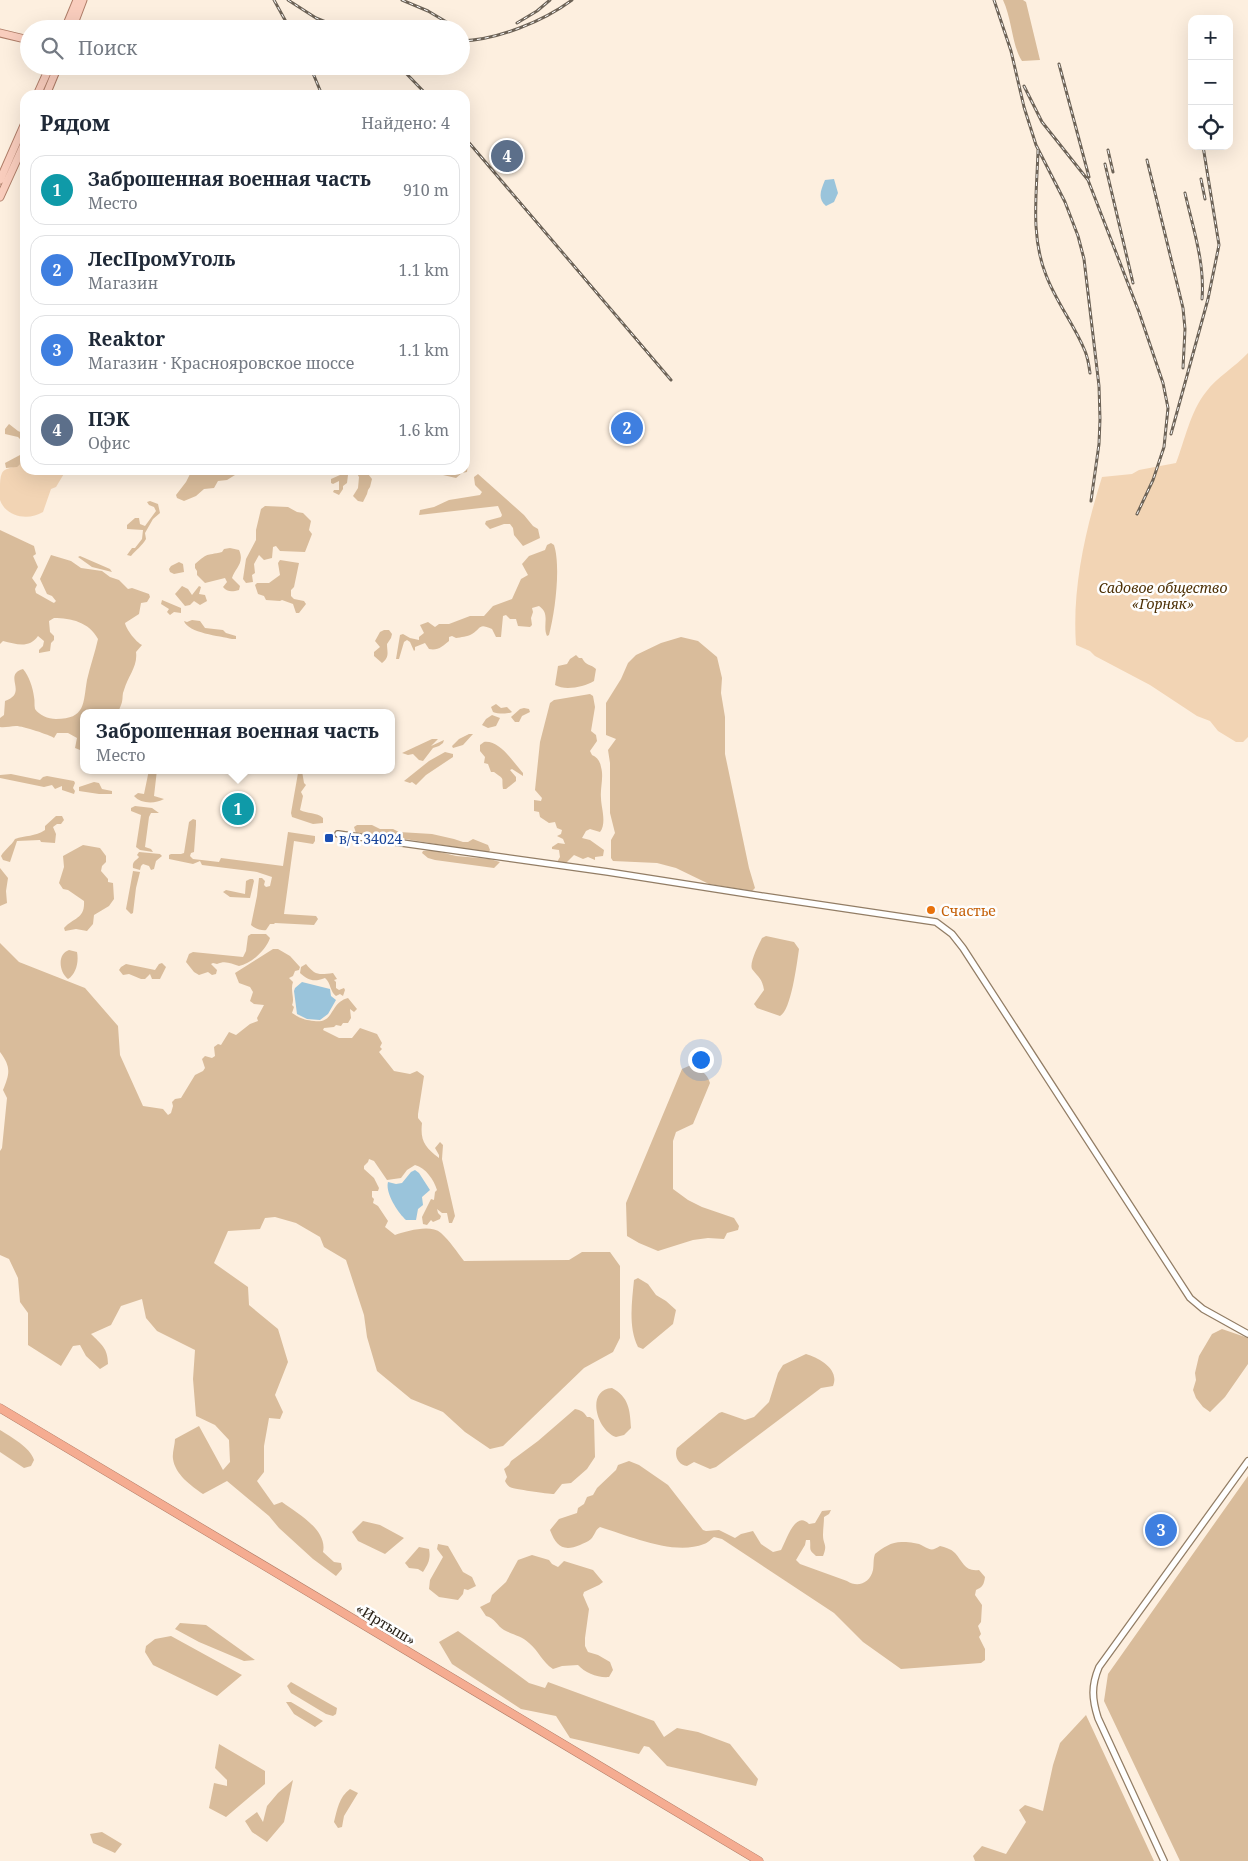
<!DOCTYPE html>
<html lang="ru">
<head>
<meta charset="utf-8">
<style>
	body { margin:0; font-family:"Noto Serif",serif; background:#f6f6f7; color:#1f2937 }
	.controls { position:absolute; right:15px; top:15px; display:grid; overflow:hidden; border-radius:10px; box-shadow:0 5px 20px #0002 }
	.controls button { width:45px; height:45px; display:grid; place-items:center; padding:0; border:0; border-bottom:1px solid #e0e1e3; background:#fff; color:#1f2937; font:25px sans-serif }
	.you { position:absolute; left:700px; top:1059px; width:18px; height:18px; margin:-12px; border:4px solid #fff; border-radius:50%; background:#1a73e8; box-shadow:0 0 0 8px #1a73e833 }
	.badge { display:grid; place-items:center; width:32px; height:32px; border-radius:50%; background:#0f766e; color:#fff; font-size:16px; font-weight:700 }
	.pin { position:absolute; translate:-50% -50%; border:2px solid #fff; box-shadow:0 1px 5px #0006 }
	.popup { position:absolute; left:80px; top:709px; width:315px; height:65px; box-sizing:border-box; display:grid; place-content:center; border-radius:10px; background:#fff; filter:drop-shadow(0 1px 4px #0005); font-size:16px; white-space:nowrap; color:#747a83 }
	.popup b { font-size:19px; color:#1f2937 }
	.popup::after { content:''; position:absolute; left:50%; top:100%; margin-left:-10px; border:10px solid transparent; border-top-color:#fff }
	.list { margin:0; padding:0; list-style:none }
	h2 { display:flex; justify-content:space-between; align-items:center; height:65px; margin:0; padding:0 20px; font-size:21px }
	h2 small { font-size:16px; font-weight:400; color:#747a83 }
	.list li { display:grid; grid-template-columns:32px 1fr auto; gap:15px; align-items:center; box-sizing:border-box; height:70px; margin:0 10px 10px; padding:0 10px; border:1px solid #e0e1e3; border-radius:15px }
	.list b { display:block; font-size:19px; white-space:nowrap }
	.list p { margin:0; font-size:16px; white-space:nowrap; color:#747a83 }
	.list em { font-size:16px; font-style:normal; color:#747a83 }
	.icon { flex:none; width:28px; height:28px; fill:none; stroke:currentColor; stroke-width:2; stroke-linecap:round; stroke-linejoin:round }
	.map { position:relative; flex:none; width:1248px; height:1861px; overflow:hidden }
	.search { position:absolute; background:#fff; box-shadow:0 5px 20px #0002; left:20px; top:20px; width:450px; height:55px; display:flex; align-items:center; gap:12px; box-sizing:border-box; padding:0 18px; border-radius:28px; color:#747a83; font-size:19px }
	.panel { position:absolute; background:#fff; box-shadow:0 5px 20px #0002; left:20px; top:90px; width:450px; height:385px; border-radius:15px }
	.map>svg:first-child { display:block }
	.green { fill:#f2d4b4 }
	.forest { fill:#d9bc9b }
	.water { fill:#9ac4db }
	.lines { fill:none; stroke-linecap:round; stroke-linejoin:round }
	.minor-casing { stroke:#927d65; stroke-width:8 }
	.major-casing { stroke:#ae7c67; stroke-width:9 }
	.highway-casing { stroke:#ae7c67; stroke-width:9 }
	.minor { stroke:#fff; stroke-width:5.5 }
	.major { stroke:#f9cdbd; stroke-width:7 }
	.highway { stroke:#f5ac91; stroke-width:8 }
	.rail-casing { stroke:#6d6357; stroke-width:3 }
	.rail { stroke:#fefefe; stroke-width:1; stroke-dasharray:4; stroke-linecap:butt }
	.transit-dot { fill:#1a4fb4; stroke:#fefefe; stroke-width:2 }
	.food-dot { fill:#e8710a; stroke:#fefefe; stroke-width:2 }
	.labels { text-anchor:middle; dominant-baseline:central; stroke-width:5; stroke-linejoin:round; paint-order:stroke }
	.park-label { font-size:14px; font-style:italic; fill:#4d3005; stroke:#fefefe }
	.transit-label { font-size:14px; fill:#164399; stroke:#fefefe; text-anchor:start }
	.food-label { font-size:14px; fill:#c56008; stroke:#fefefe; text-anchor:start }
	.street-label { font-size:14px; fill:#2b2319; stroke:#fefefe }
</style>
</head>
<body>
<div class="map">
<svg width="1248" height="1861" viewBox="0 0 1248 1861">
	<rect width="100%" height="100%" fill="#fdefdf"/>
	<path class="green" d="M 1248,353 L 1248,737 L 1243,742 L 1236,742 L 1218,731 L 1210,721 L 1197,716 L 1150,685 L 1095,656 L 1090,651 L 1076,645 C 1072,589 1085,531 1102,477 L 1132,474 L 1139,470 L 1176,463 C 1185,440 1190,412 1206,392 C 1217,377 1235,367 1248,353 Z
		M 25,460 L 25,470 L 64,470 L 65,472 L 56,487 L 51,489 L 43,512 C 28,521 6,517 0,500 C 0,497 0,491 0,488 C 0,483 0,477 2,473 C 6,466 18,469 25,460 Z"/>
	<path class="forest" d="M 1003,0 L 1023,0 L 1026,2 L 1040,60 L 1022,61 C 1012,46 1012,19 1003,0 Z
		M 9,424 L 18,431 L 25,434 L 25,460 L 17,467 L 6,468 L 5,463 L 20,455 L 23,442 L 18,437 L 5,434 L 5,429 Z
		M 465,462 L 468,464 L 467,472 L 462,473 L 456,478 L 443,475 L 452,470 L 465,470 Z
		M 192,470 L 253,470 L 235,475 L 227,480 L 218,481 L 214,488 L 204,489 L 196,496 L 184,501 L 177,498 L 176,495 L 186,482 Z
		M 355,470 L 365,470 L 372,479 L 370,487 L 368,490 L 367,494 L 363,502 L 358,501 L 353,496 L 358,488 L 359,477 Z
		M 478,474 L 524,515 L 533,526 L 538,529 L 540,538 L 523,546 L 514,535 L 513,528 L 510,524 L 504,524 L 490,529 L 485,524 L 486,521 L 501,517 L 502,515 L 498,506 L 419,515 L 420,510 L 434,507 L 449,500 L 480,495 L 482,492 L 475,485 L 474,477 Z
		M 340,475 L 348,475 L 347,483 L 343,486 L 343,489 L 339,495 L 333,492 L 334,490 L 339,490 L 339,481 L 333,484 L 331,483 L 331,479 Z
		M 150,501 L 158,504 L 160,513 L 153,519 L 145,533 L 146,539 C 142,546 136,550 131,556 L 127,555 L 132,548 L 135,548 L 142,539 L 143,530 L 127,529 L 127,525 L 135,518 L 139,518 L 140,524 L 145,526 L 156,511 L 154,507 L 149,505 L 147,502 Z
		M 265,506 L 288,507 L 297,512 L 303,513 L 311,521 L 309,530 L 312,534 L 305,552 L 280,551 L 276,546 L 273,547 L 272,558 L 264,560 L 259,555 L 254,564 L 255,573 L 252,575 L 253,582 L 246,583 L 243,579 L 246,559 L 256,540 L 256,530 L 261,509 Z
		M 0,530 L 34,546 L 36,554 L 33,556 L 38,567 L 32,578 L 37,585 L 35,589 L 36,593 L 52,602 L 54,603 L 56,601 L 52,596 L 47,594 L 40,579 L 51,555 L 71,561 L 81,568 L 102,571 L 110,577 L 119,580 L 128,589 L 132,588 L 149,594 L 150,597 L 147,602 L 141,603 L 139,614 L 125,623 C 126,629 136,642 142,645 L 136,652 C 138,666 128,676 124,690 C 122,694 123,698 122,702 C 121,706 119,709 118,713 L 84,713 L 83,748 L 80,750 L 75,748 L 77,738 L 68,733 L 57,733 L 54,738 C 50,735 23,726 16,726 C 10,726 5,728 0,727 L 0,718 L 4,715 L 5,701 C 29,693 2,675 23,669 C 29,676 33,688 34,697 C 35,701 34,705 35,709 C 39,715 48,719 56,719 C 86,719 83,703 87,680 C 90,666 95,653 98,639 C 89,622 71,618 54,618 L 49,621 L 50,632 L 54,636 L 54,640 L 51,643 L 50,651 L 39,653 L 39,650 L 43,646 L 44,641 L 38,636 C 29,649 16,644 3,641 L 0,644 Z
		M 551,543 L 554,545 C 561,566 555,613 549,635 L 547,636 C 542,625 551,614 539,606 L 532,608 L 533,612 L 531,618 L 532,625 L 530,627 L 518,626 L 516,619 L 510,619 L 506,615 L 503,616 L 501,637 L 496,637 L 492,629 C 478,623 482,628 472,634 C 467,637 461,637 456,638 L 452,636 L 449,637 L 449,641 C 443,646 438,651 429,649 L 425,643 L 415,647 L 415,650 L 414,651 L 410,642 L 407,640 L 404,642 L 399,659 L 396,659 L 400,635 L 403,634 L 410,638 L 419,640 L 419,637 L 424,633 L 420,625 L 428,622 L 435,627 L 439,624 L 449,624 L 470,616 L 484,616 L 493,606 L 512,599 L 521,579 L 528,575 L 522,564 L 529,556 L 545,550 L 547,545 Z
		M 230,548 L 239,550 C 245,563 235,568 232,578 L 240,586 L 239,590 C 232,592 227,592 223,587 L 227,582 L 225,578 L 205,583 L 197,575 L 197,571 L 195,568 L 195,564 C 209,552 205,556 222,552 L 224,549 Z
		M 80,556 L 110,569 L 112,572 L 92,567 L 78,557 Z
		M 280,560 L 299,563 L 294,587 L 291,590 L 291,596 L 294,599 L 304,601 L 306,604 L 299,613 L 296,613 L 293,604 L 282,600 L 280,601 L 266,600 L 264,596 L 258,594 L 255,585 L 257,583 L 269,583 L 280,575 L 278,563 Z
		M 179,562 L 183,564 L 184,572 L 174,574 L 170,572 L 169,569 L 171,566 Z
		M 182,586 L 188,589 L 192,595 L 199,586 L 201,587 L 199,594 L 205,595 L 207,601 L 200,605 L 194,601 L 190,605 L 185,606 L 175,594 Z
		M 162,600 L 181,608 L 181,613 L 174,612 L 170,615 L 167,612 L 169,609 L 161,604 Z
		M 192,620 L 200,621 L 205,628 L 223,630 L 226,633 L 236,636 L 236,639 L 232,639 C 220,636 188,633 184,621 L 187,622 Z
		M 384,630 L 389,630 L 392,634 L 391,638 L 387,644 C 387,652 390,657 382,663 L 374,656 L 374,652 L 380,647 L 375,641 L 380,632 Z
		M 681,637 L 698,641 L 717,657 L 722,678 L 721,693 L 725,717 L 725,754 L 749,868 L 755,888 L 752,891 L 709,884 L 676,868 L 657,863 L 613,861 L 611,858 L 611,840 L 615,833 L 610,813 L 610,763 L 608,750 L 616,739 L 606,735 L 606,703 L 621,679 L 628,663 L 636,655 L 661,643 Z
		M 576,655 L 579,658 L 582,658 C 586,666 591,664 596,669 L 594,681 C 584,687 565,691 555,685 L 558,666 L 567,664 L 570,659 Z
		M 590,694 L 593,696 L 595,707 L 591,731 L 596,735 L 597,741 L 590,751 L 592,755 C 597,757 600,761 601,767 C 604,777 600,788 601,798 C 601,807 607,823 600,832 L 590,829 L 586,831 L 582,838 L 590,840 L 604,850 L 603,856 L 595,857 L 595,860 L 588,857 L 583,859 L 574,855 L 566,863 L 560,864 L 557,862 L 560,857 L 559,850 L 552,849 L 552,847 L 558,843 L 565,844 L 563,839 L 557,836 L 561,834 L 562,830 L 557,828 L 555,822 L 549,823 L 540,817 L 539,812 L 534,811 L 534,800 L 541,801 L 542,798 L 535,790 L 540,742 L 550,703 L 554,700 Z
		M 496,704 L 501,708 L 507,707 L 512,712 C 508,714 498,714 493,712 L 491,707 Z
		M 524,708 L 529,709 L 530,712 L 522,716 L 519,722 L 515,722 L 511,717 L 520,709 Z
		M 492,715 L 500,718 L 496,726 L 488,728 L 482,725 L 486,719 Z
		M 469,734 L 473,734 L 463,745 L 453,748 L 452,746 L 459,739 Z
		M 432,739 L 438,739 L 431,746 L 444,740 L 443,743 L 439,746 L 433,748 L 423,761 L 419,760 L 413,754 L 408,755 L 402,753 Z
		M 484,742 C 500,740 513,762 523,773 L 523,776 L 512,769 L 510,770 L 516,777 L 516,781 L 506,789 L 503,789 C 501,776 506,781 494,772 L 491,772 L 488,764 L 484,763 L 485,757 L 480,751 L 480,745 Z
		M 445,752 L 453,754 L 453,757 L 426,775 L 416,785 L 412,782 L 410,783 L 404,781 L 429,761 Z
		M 149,770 L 157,770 L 154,796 L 164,799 C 155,804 141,804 134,796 L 138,793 L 144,794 Z
		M 300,770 L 302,771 L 304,783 L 306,785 L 301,792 L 303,796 L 300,810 C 307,814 317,812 323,818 L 323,823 L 313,824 L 292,817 L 291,813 L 298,773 Z
		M 11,774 L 40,780 L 43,777 L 47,776 L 74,781 L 75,783 L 73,788 L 75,791 L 74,794 L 62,790 L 62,786 L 55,789 L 52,785 L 44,787 L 0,778 L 0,775 Z
		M 94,782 L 99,783 L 102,789 L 112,791 L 112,794 L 99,794 L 79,791 L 79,787 Z
		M 135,806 L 152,808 L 159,813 L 151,813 L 149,817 L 145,847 L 151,849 L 153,852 L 140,850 L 136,847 L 141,815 L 131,811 L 131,808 Z
		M 56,816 L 62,816 L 64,820 L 61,824 L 57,824 L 53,827 L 56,834 L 55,843 L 41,842 L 40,840 L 17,841 L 10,862 L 3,860 L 1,856 C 5,849 11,846 15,839 C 25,835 35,837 45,830 L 45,826 Z
		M 193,819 L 196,820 L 196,825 L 194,852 L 191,853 L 190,856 L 193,859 L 219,862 L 221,858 L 283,866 L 288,832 L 315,836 L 315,841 L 313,844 L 294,841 L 284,914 L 316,916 L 318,919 L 314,925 L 275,923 L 274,924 L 270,924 L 266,930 C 262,931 254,928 251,925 L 257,896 L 259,878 L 262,878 L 265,881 L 264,885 L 266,887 L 270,886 L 272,877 L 257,872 L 202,865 L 200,861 L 193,864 L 169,859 L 169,855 L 171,854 L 181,854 L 184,853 L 189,822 Z
		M 357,825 L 372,825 L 380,829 L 393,829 L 399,832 L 432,834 L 454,839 L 463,842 L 468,842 L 473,839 L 488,845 L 490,850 L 488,853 C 480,851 474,849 466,849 L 393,837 L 356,833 L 354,827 Z
		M 83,845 L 100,848 L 106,856 L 106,862 L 102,866 L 101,871 L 108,879 L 108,882 L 113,883 L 114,899 L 109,906 L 94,915 L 93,924 L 87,931 L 76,929 L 65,931 L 64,928 C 74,917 85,919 84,901 L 68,890 L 63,889 L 59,883 L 64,867 L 63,856 Z
		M 432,850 L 456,856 L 490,859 L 500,862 L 494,868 L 435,860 L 428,858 L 422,853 L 423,851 Z
		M 139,852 L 160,854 L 162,856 L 156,861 L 154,869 L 151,870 L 149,866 L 143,864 L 141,866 L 140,870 L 133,868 C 132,861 136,861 139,857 L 137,855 Z
		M 0,868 L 8,878 L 6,891 L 7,903 L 0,906 Z
		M 133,871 L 140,872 L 136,888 L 133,913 L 131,914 L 126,909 Z
		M 250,879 L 253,879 L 254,881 L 250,898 L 230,897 L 223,892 L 226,890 L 245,894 L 246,881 Z
		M 251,934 L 266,934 L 270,938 C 266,950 251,964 239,966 C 231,964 226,960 217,964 L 213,963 L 211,964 L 217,970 L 216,974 L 212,975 L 208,972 L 199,975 L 194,972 L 186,962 L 189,954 L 193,952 L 243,957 L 246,951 L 248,936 Z
		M 766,936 L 794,942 L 799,949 C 797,963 791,1011 780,1016 L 757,1008 L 754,1004 L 764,990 C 762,978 759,978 752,969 C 749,963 759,944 762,938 Z
		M 0,943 L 19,962 L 85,988 L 118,1026 L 120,1055 L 143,1106 L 163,1109 L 168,1115 L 171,1113 L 173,1106 L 172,1102 L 175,1099 L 181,1098 L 195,1075 L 203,1071 L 205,1068 L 202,1059 L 205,1056 L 212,1058 L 215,1056 L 214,1047 L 218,1044 L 221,1045 L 229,1032 L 236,1035 L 250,1024 L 258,1021 L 257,1018 L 264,1005 L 254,1004 L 250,1001 L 253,992 L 250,987 L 239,983 L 235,973 L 273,949 L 278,949 L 290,956 L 300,967 L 299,970 L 295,971 L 293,976 L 289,978 L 293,982 C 290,990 295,999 292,1005 L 294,1007 L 292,1013 C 301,1019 305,1020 314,1021 C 335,1024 329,1003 348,998 L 357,1009 L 354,1012 L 350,1009 L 351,1018 L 348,1023 L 343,1023 L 341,1026 L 336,1025 L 334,1027 L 324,1028 L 323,1030 L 339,1038 L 352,1038 L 360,1028 L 377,1034 L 382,1043 L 380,1047 L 382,1049 L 379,1052 L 394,1071 L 410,1074 L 417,1071 L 424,1076 L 418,1114 L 418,1118 L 422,1123 C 420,1141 425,1147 439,1158 L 439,1155 L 435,1148 L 440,1142 L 443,1145 L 442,1159 L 455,1216 L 452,1223 L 449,1223 L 447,1213 L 442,1213 L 437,1209 L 438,1213 L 441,1216 L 440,1219 L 433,1222 L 431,1220 L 427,1225 L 423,1224 L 422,1217 L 431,1199 L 434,1200 L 435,1192 L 437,1190 C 434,1180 426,1168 415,1165 L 407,1170 L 401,1178 L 387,1180 L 374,1161 L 369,1159 L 368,1162 L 364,1166 L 364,1169 L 374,1178 L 379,1188 L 378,1191 L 372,1191 L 372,1197 L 374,1199 L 373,1203 L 378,1206 L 388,1221 L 385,1227 L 395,1235 C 408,1231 430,1224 441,1233 C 450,1241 457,1252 464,1261 L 569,1260 L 582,1252 L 610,1252 L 620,1266 L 620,1338 L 613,1352 L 584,1368 L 503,1446 L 490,1449 L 465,1432 L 443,1412 L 411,1399 L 377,1371 L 367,1337 L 364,1315 L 346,1260 L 324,1247 L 320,1237 L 296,1223 L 275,1217 L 265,1218 L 260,1229 L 228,1231 L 214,1263 L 248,1287 L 249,1305 L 278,1329 L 288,1362 L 275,1395 L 283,1412 L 280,1419 L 269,1418 L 264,1446 L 264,1472 L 257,1481 L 274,1505 L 282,1502 C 297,1513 328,1530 323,1552 L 334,1562 L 341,1563 L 342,1569 L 336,1576 L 313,1559 L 279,1528 L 269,1516 L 227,1481 L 203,1494 C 191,1486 175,1474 173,1459 C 172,1453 175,1445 175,1439 L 199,1426 L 223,1470 L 230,1462 L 229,1440 L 215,1425 L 196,1416 L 193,1379 L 195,1350 L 157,1331 L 146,1318 L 142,1299 L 121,1306 L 111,1325 L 91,1334 C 101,1344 108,1348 108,1364 L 100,1369 L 86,1356 L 80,1345 L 73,1346 L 61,1366 L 28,1345 L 28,1313 L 20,1302 L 18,1278 L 9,1259 L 0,1255 L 0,1151 L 2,1148 L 7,1098 L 3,1090 C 10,1073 11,1067 0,1052 Z
		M 69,950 L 77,952 C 79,962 76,974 68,979 C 59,972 57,954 69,950 Z
		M 162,963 L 166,967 L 160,979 L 152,979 L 150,974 L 145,979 L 141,979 L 129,974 L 123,975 L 119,970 L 121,967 L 126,964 L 155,970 L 159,964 Z
		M 306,964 C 315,975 318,975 333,973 L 337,979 L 334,980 L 336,982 L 336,988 L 339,990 L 344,988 L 345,990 L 343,996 L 340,994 L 336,996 C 330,992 331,983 325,978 C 314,982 309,981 300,973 L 301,967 Z
		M 691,1065 C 700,1069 707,1073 710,1083 L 693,1124 L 676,1132 L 673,1141 L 673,1189 L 688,1200 L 702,1207 L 734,1218 L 739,1226 L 738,1230 L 727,1233 L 724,1239 L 708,1238 L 693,1240 L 658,1251 L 639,1243 L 627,1236 L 626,1203 L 682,1069 Z
		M 638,1278 L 648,1284 L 656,1295 L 666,1301 L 676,1310 L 673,1324 L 643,1349 L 638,1347 C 628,1327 632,1301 634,1280 Z
		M 1222,1329 L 1248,1338 L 1248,1364 L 1225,1397 L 1210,1412 L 1203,1407 L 1196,1398 L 1193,1390 L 1196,1380 L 1195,1373 L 1199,1356 L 1212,1334 Z
		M 806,1354 C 819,1358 840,1369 833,1386 L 821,1388 L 716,1467 L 710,1469 L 694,1462 L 687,1466 C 678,1465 674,1456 677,1448 L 719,1413 L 722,1412 L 745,1420 L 754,1417 L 769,1402 L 778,1373 L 783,1365 Z
		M 612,1388 C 629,1397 630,1410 631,1428 L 624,1435 L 616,1437 C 597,1431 585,1390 612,1388 Z
		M 575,1409 C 581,1410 584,1412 587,1417 L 590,1417 L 594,1420 L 595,1457 L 587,1469 L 571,1483 L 562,1484 L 554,1494 C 548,1494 513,1489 510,1487 C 508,1486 506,1483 505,1481 L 507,1477 L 504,1469 L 509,1465 L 511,1461 L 538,1441 Z
		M 0,1430 C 11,1437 30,1447 34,1460 L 31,1466 L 24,1468 L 0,1452 Z
		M 629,1461 L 639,1465 L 668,1485 L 703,1530 L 706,1531 L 719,1530 L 735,1538 L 741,1534 L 753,1531 L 761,1544 L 773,1552 L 781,1550 C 786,1542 795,1509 809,1524 L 815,1523 L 822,1511 L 831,1510 L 829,1514 L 824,1517 C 824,1523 823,1529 823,1535 C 823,1545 828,1544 823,1556 L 816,1556 C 808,1549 811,1550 810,1540 L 806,1540 L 805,1545 L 796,1560 L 800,1564 L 847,1581 C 858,1588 870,1583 873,1570 C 874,1565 873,1559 875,1554 C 883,1547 893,1541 904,1542 C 909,1542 919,1543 923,1546 C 931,1550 932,1551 940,1546 C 945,1547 951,1549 955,1553 C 963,1562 965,1572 979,1570 L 985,1577 C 984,1584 983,1587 976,1590 L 975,1595 L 982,1605 L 981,1622 L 978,1626 L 981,1634 L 979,1637 L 985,1649 L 985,1660 L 981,1663 L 901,1669 L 863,1642 L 834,1613 L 722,1539 L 714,1537 C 711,1539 708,1543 704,1544 C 674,1556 630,1536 600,1527 C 595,1530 595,1535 591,1539 C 588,1542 583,1543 580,1545 C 563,1552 556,1546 550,1530 L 559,1519 L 577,1513 L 578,1508 L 584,1504 L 587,1497 L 593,1495 L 597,1488 L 616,1470 L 618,1465 Z
		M 1248,1476 L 1248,1861 L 1180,1861 L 1104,1701 L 1108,1674 Z
		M 363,1521 L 380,1525 L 404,1538 L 385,1554 L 358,1541 L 352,1532 Z
		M 438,1544 L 448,1546 L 463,1572 L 472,1577 L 476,1586 L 468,1590 L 464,1589 L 463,1594 L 458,1600 L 439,1597 L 429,1589 L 430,1580 L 443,1557 L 437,1549 Z
		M 419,1547 L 429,1549 C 431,1559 428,1564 423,1572 L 418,1569 L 409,1568 L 405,1563 Z
		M 532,1555 L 549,1560 L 552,1564 L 558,1567 L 564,1561 L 593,1570 L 603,1582 L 599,1585 L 584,1592 L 583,1595 L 589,1609 L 585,1638 L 585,1646 L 588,1652 L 598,1655 L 610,1662 L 613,1670 L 609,1677 C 598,1678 585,1673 578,1665 L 562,1666 L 553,1669 C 542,1662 539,1651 529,1643 C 522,1636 513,1635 504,1630 C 497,1626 495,1618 486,1616 L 480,1607 L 490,1602 L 492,1595 L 506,1582 L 518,1560 Z
		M 180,1623 L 206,1625 L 255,1660 L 244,1661 L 199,1642 L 175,1629 Z
		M 458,1631 L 529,1683 L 545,1688 L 548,1682 L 654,1721 L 664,1737 L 677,1728 L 698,1732 L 730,1744 L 758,1779 L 756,1786 L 667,1766 L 649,1747 L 644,1746 L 639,1754 L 570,1738 L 556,1716 L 521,1709 L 452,1664 L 439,1642 Z
		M 171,1636 L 242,1675 L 217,1696 L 153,1665 L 145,1652 L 146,1646 L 155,1639 Z
		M 291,1682 L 337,1708 L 336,1714 L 333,1716 L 326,1714 L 291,1693 L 287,1686 Z
		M 286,1702 L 291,1702 L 323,1721 L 315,1727 L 294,1714 Z
		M 1086,1715 L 1154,1861 L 975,1861 L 973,1856 L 982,1846 L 1006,1854 L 1026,1822 L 1019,1810 L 1025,1805 L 1043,1811 L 1053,1765 L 1060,1743 Z
		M 219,1744 L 265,1771 L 265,1784 L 226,1817 L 209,1808 L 214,1783 L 227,1786 L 227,1780 L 215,1768 Z
		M 293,1780 L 284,1822 L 267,1842 L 252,1832 L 245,1821 L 257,1812 L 263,1822 L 267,1806 L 278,1793 Z
		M 350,1789 L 358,1793 L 344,1816 L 342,1827 L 338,1828 L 334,1822 C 337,1810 339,1797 350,1789 Z
		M 102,1832 L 122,1844 L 115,1853 L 93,1843 L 90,1834 Z"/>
	<path class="water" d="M 834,179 L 838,193 L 834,202 L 826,206 C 817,198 821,190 825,180 Z
		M 302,982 L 330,989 L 331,996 L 336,1000 L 328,1014 L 320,1020 L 307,1019 L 297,1014 L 294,991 L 295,988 Z
		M 415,1170 L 419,1173 L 430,1190 L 422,1197 L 423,1205 L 418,1209 L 416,1220 L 406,1220 C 398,1213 385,1193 388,1182 L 396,1184 L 402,1183 L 411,1172 Z"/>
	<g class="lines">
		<defs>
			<path id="minor" d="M 338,834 L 608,872 L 761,896 L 936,922 L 952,934 L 963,948 L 1190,1298 L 1203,1309 L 1248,1334
				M 1164,1861 L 1098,1718 C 1092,1699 1091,1686 1099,1667 L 1248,1461"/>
			<path id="major" d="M 65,29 L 77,0
				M 72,29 L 83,0
				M 0,33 L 29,40
				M 37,95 L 50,66
				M 46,95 L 58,66
				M 0,180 L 25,123
				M 0,197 L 25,142"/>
			<path id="highway" d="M 0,1408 L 759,1861"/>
		</defs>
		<use href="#minor" class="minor-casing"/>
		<use href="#major" class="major-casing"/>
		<use href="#highway" class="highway-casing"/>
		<use href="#minor" class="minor"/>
		<use href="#major" class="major"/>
		<use href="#highway" class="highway"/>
		<defs>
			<path id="rail" d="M 274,0 L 290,29
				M 288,0 L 316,18 L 343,29
				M 402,0 L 428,11 L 455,27
				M 994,0 L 1011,51 L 1024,107 L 1036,145 L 1065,202 L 1078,236 L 1084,259 L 1099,386 L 1100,419 L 1099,444 L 1091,501
				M 517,23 L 537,11 L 550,0
				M 461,41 C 497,40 544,21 572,0
				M 1059,64 L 1089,177
				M 310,66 L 322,95
				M 399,66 L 427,95
				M 1024,86 L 1042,122 L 1088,180 L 1139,312 L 1163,383 L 1168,408 L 1164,447 L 1153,480 L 1137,514
				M 465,138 L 671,380
				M 1038,150 C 1037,192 1030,235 1046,275 C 1056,302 1074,324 1085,351 C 1088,358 1089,366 1090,373
				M 1108,150 L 1113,172
				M 1147,160 L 1183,308 L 1185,329 L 1183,368
				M 1105,164 L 1133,283
				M 1201,179 L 1205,199
				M 1185,193 C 1193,228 1205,263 1202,299
				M 1171,434 L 1208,299 L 1219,245 L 1203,146"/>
		</defs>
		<use href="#rail" class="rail-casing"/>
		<use href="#rail" class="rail"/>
	</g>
	<rect class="transit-dot" x="324" y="833" width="10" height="10" rx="2.5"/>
	<circle class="food-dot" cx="931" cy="910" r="5"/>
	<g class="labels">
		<g class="park-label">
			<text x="1163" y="587">Садовое общество<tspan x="1163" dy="16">«Горняк»</tspan></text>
		</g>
		<g class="transit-label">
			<text x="339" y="838">в/ч 34024</text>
		</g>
		<g class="food-label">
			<text x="941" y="910">Счастье</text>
		</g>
		<g class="street-label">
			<text transform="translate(386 1624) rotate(31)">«Иртыш»</text>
		</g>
	</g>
</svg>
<div class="controls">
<button>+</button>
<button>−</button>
<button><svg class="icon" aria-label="locate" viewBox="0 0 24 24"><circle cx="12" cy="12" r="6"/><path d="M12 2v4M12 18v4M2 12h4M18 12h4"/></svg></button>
</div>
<div class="you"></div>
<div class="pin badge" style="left:238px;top:809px;background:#0f9aa8">1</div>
<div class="popup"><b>Заброшенная военная часть</b>Место</div>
<div class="pin badge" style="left:627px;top:428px;background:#3f7fe0">2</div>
<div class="pin badge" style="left:1161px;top:1530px;background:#3f7fe0">3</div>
<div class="pin badge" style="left:507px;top:156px;background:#5c6f8a">4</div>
<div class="search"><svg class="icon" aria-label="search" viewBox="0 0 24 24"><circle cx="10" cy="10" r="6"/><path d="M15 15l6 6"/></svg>Поиск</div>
<section class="panel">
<h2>Рядом<small>Найдено: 4</small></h2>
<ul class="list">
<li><span class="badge" style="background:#0f9aa8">1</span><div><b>Заброшенная военная часть</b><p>Место</p></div><em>910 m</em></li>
<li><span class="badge" style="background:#3f7fe0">2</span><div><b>ЛесПромУголь</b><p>Магазин</p></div><em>1.1 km</em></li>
<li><span class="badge" style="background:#3f7fe0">3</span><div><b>Reaktor</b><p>Магазин · Краснояровское шоссе</p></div><em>1.1 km</em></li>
<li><span class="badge" style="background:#5c6f8a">4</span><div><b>ПЭК</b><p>Офис</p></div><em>1.6 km</em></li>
</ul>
</section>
</div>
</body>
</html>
